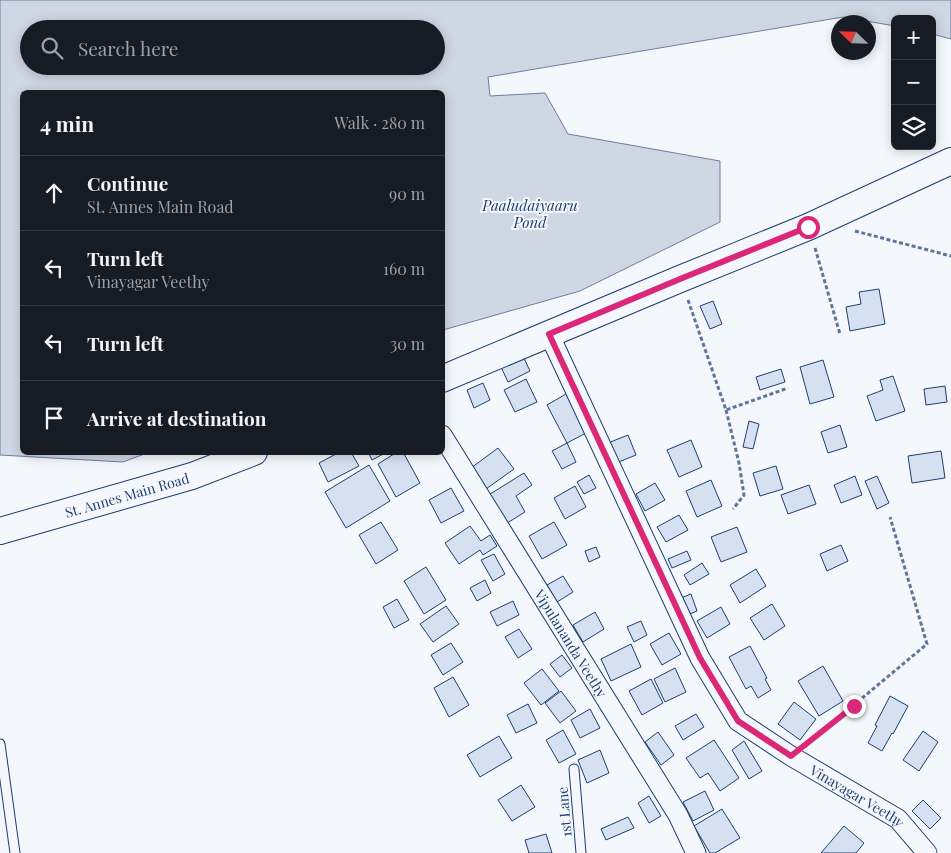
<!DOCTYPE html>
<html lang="en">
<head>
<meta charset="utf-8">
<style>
	body { margin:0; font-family:"Playfair Display",serif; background:#20242c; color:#f1f3f6 }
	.controls { position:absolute; right:15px; top:15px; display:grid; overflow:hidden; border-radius:8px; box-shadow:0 2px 12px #0003 }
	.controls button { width:45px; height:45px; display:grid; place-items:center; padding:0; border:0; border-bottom:1px solid #363941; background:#171b24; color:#f1f3f6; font:25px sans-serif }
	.compass { position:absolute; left:831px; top:15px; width:45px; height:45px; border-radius:50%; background:#171b24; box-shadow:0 2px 12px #0003; rotate:293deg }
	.stop { position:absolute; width:15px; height:15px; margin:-11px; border:4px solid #db2777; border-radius:50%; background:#fff }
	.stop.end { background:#db2777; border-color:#fff; box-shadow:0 1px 5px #0008 }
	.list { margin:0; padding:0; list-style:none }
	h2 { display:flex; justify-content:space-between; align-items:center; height:65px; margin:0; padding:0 20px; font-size:21px }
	h2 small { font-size:16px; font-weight:400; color:#9ea1a6 }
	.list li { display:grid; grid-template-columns:32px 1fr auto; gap:15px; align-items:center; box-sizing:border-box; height:75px; padding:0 20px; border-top:1px solid #363941 }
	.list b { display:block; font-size:19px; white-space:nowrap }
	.list p { margin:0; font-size:16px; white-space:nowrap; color:#9ea1a6 }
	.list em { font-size:16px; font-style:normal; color:#9ea1a6 }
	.icon { flex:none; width:28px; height:28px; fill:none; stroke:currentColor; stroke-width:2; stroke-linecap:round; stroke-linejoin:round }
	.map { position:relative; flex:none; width:951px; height:853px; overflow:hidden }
	.search { position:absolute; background:#171b24; box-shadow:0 2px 12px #0003; left:20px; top:20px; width:425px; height:55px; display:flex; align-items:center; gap:12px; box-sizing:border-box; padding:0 18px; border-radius:28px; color:#9ea1a6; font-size:19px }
	.panel { position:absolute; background:#171b24; box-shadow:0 2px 12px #0003; left:20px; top:90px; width:425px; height:365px; border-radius:8px }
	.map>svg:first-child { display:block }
	.water { fill:#cfd7e4; stroke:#687fa3; fill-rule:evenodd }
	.building { fill:#d5e0f0; stroke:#1d3f73 }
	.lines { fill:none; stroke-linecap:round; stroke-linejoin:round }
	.lane-casing { stroke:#1d3f73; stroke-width:11 }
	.street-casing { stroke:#1d3f73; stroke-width:21 }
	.secondary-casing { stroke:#1d3f73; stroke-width:28 }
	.path { stroke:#5e769c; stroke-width:3; stroke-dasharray:4 2.5; stroke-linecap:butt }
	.lane { stroke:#f4f7fb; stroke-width:9 }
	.street { stroke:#f4f7fb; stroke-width:19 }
	.secondary { stroke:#f4f7fb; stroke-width:26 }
	.route { stroke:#db2777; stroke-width:6 }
	.labels { text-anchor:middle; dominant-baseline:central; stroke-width:4; stroke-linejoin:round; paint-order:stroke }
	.street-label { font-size:14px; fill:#1d3f73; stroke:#f4f7fb }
	.water-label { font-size:15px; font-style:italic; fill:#1d3f73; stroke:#f4f7fb }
</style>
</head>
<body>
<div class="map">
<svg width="951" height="853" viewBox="0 0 951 853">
	<rect width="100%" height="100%" fill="#f4f7fb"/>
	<path class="water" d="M 0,0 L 951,0 L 951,39 L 932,34 L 932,19 L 895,19 L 895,26 L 843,17 L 488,77 L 490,96 L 545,93 L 568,134 L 720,161 L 720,222 L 580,291 L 443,330 L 442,92 L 22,92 L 22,452 L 147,453 L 123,462 L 0,455 ZM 29,29 L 436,29 L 436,66 L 29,66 Z"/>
	<path class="building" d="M 879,289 L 885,324 L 850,331 L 846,307 L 861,304 L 859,292 Z
		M 713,301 L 722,324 L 710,329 L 700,306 Z
		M 523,356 L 530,371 L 508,382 L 501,367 Z
		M 823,360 L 834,397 L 810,404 L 800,367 Z
		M 781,369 L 785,382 L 760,390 L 756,377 Z
		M 893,376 L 905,411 L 876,421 L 867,396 L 883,390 L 880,380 Z
		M 526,379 L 537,402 L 515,412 L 504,390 Z
		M 483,383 L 490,400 L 474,408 L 467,390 Z
		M 945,386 L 947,402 L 926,405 L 924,389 Z
		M 566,394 L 586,433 L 567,443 L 547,405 Z
		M 749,421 L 759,424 L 753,449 L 743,447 Z
		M 840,425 L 847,447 L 828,453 L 821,432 Z
		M 628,435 L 636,455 L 616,463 L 608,443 Z
		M 691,440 L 702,467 L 679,477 L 667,450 Z
		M 567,443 L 576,462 L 562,469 L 552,451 Z
		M 498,448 L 514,469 L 486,489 L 471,468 Z
		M 941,451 L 945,478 L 912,483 L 908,456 Z
		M 336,452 L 351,452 L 359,466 L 328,482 L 319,463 L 336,454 Z
		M 368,452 L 387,452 L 372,460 Z
		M 397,452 L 403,452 L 420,483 L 396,497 L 378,464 Z
		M 369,465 L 390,501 L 346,528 L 325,492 Z
		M 776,466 L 783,489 L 760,496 L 753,473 Z
		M 524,473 L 532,485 L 516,496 L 525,512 L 504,525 L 487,496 Z
		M 589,475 L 596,488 L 584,494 L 577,482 Z
		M 855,476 L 862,495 L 841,503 L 834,485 Z
		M 877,476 L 889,503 L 877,509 L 865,481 Z
		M 711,480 L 722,506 L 697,517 L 686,491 Z
		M 655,483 L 665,500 L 645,511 L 636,494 Z
		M 809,485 L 816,504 L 788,514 L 781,495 Z
		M 575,486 L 586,507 L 565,519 L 554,498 Z
		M 451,488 L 464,511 L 441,523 L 429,500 Z
		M 679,515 L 688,530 L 666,542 L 657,527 Z
		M 381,522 L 398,550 L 376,564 L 359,535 Z
		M 554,522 L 567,545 L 542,559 L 529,536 Z
		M 470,526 L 481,541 L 490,535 L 497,546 L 483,555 L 480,550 L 459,564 L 445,543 Z
		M 737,527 L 747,552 L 721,562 L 711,537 Z
		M 841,545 L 848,561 L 827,571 L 820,554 Z
		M 596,547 L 600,557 L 589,562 L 585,551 Z
		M 687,551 L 691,560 L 672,568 L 668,559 Z
		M 494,554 L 505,574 L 493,581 L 481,560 Z
		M 702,563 L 709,574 L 690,585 L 684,575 Z
		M 426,567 L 446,600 L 424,614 L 404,581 Z
		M 756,569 L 766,586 L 740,603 L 730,585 Z
		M 563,576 L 573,592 L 557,602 L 547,585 Z
		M 485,580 L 491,593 L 477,601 L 470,588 Z
		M 691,594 L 697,611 L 685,616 L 678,599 Z
		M 397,599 L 409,620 L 394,628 L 383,607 Z
		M 513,601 L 519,615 L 497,626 L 490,612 Z
		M 772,604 L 785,626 L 764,640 L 750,618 Z
		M 446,606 L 459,624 L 433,642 L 420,624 Z
		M 721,607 L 730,624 L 707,638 L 697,621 Z
		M 595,612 L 604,629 L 583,642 L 573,625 Z
		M 641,621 L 647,635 L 634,642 L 627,627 Z
		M 519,629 L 532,649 L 518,658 L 505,637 Z
		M 669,633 L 681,654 L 662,665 L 650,644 Z
		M 451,643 L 463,662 L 443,675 L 431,655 Z
		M 631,644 L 641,667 L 611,681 L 601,659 Z
		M 750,646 L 767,678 L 765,679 L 771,690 L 758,698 L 751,686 L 746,689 L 729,657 Z
		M 562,655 L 572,668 L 560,677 L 550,664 Z
		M 823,666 L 843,701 L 819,716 L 798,681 Z
		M 675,668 L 686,692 L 665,702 L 654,679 Z
		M 542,669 L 559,691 L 541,705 L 524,683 Z
		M 453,677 L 469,705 L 449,717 L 434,688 Z
		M 651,679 L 663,703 L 642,715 L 629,691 Z
		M 561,691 L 576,711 L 560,723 L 545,703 Z
		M 890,696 L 908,706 L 893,734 L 892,733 L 882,751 L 868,743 L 877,726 L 875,725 Z
		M 794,702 L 816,719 L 800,740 L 778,724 Z
		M 528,704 L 537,723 L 516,733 L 507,715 Z
		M 590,709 L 600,728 L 580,738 L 571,720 Z
		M 696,714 L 704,727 L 683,740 L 675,726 Z
		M 563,730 L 576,754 L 559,763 L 546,740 Z
		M 923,731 L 938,742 L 919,771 L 903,760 Z
		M 658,732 L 674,755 L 661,765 L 645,742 Z
		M 499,736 L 512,758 L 480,777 L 467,755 Z
		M 714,740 L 739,778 L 720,791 L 708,773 L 700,778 L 686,758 Z
		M 744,741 L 762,771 L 749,779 L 732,750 Z
		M 600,750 L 609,773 L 587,783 L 578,760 Z
		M 521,785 L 535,807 L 512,821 L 498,800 Z
		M 705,791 L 714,810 L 693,821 L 683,802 Z
		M 649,796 L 661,816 L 649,823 L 638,803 Z
		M 923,800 L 941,818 L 930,829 L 912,811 Z
		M 722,809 L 740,838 L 715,853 L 710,853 L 694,826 Z
		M 628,817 L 634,828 L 606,840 L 601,829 Z
		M 844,826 L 864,843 L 856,853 L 821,853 Z
		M 546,834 L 552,853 L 529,853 L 525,840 Z"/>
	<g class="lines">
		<defs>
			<path id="lane" d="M 0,744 L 15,853
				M 574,769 L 581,853"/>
			<g id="street">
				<path id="s1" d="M 549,334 L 700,658 L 738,721 L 791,756 L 898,819 L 927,853"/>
				<path id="s2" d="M 442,435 L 678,815 L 696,853"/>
			</g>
			<g id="secondary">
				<path d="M 442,379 L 680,279 L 808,227 L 951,161"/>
				<path id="s3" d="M 0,531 L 192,476 L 254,452"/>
			</g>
		</defs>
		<use href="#lane" class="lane-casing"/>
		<use href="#street" class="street-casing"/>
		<use href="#secondary" class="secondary-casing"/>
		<path class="path" d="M 855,231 L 951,256
			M 815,248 L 840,334
			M 688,300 L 726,410 L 788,388
			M 726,410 L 739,463 L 744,495 L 733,509
			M 807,744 L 927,644 L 890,517"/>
		<use href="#lane" class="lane"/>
		<use href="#street" class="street"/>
		<use href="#secondary" class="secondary"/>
	</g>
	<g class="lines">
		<path class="route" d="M 808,227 L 680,279 L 549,334 L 700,658 L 738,721 L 791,756 L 854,706"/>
	</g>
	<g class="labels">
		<g class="street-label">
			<text stroke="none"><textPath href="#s3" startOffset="132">St. Annes Main Road</textPath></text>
			<text stroke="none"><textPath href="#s2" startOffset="245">Vipulananda Veethy</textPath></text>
			<text stroke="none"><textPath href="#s1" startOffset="572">Vinayagar Veethy</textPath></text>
			<text transform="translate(564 812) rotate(-95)">1st Lane</text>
		</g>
		<g class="water-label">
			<text x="530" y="205">Paaludaiyaaru<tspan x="530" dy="17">Pond</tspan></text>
		</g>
	</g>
</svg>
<div class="controls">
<button>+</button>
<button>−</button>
<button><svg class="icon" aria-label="layers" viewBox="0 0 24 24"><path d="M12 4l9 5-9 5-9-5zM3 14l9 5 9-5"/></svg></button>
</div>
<svg class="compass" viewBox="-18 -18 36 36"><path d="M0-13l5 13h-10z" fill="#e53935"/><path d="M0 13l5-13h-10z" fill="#9ea1a6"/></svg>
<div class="stop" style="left:808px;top:227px"></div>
<div class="stop end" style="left:854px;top:706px"></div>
<div class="search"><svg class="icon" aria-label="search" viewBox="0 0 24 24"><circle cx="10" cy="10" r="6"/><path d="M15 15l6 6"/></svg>Search here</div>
<section class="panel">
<h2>4 min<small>Walk · 280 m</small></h2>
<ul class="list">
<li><svg class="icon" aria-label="ahead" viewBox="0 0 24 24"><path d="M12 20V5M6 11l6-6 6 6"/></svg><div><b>Continue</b><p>St. Annes Main Road</p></div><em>90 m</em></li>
<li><svg class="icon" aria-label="left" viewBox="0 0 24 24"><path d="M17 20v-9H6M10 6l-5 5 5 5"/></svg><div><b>Turn left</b><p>Vinayagar Veethy</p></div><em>160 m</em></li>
<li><svg class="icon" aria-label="left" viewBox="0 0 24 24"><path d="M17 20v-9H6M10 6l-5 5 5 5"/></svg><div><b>Turn left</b></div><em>30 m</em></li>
<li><svg class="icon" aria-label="arrive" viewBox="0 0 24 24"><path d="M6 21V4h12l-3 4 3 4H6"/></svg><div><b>Arrive at destination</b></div></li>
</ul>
</section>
</div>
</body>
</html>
